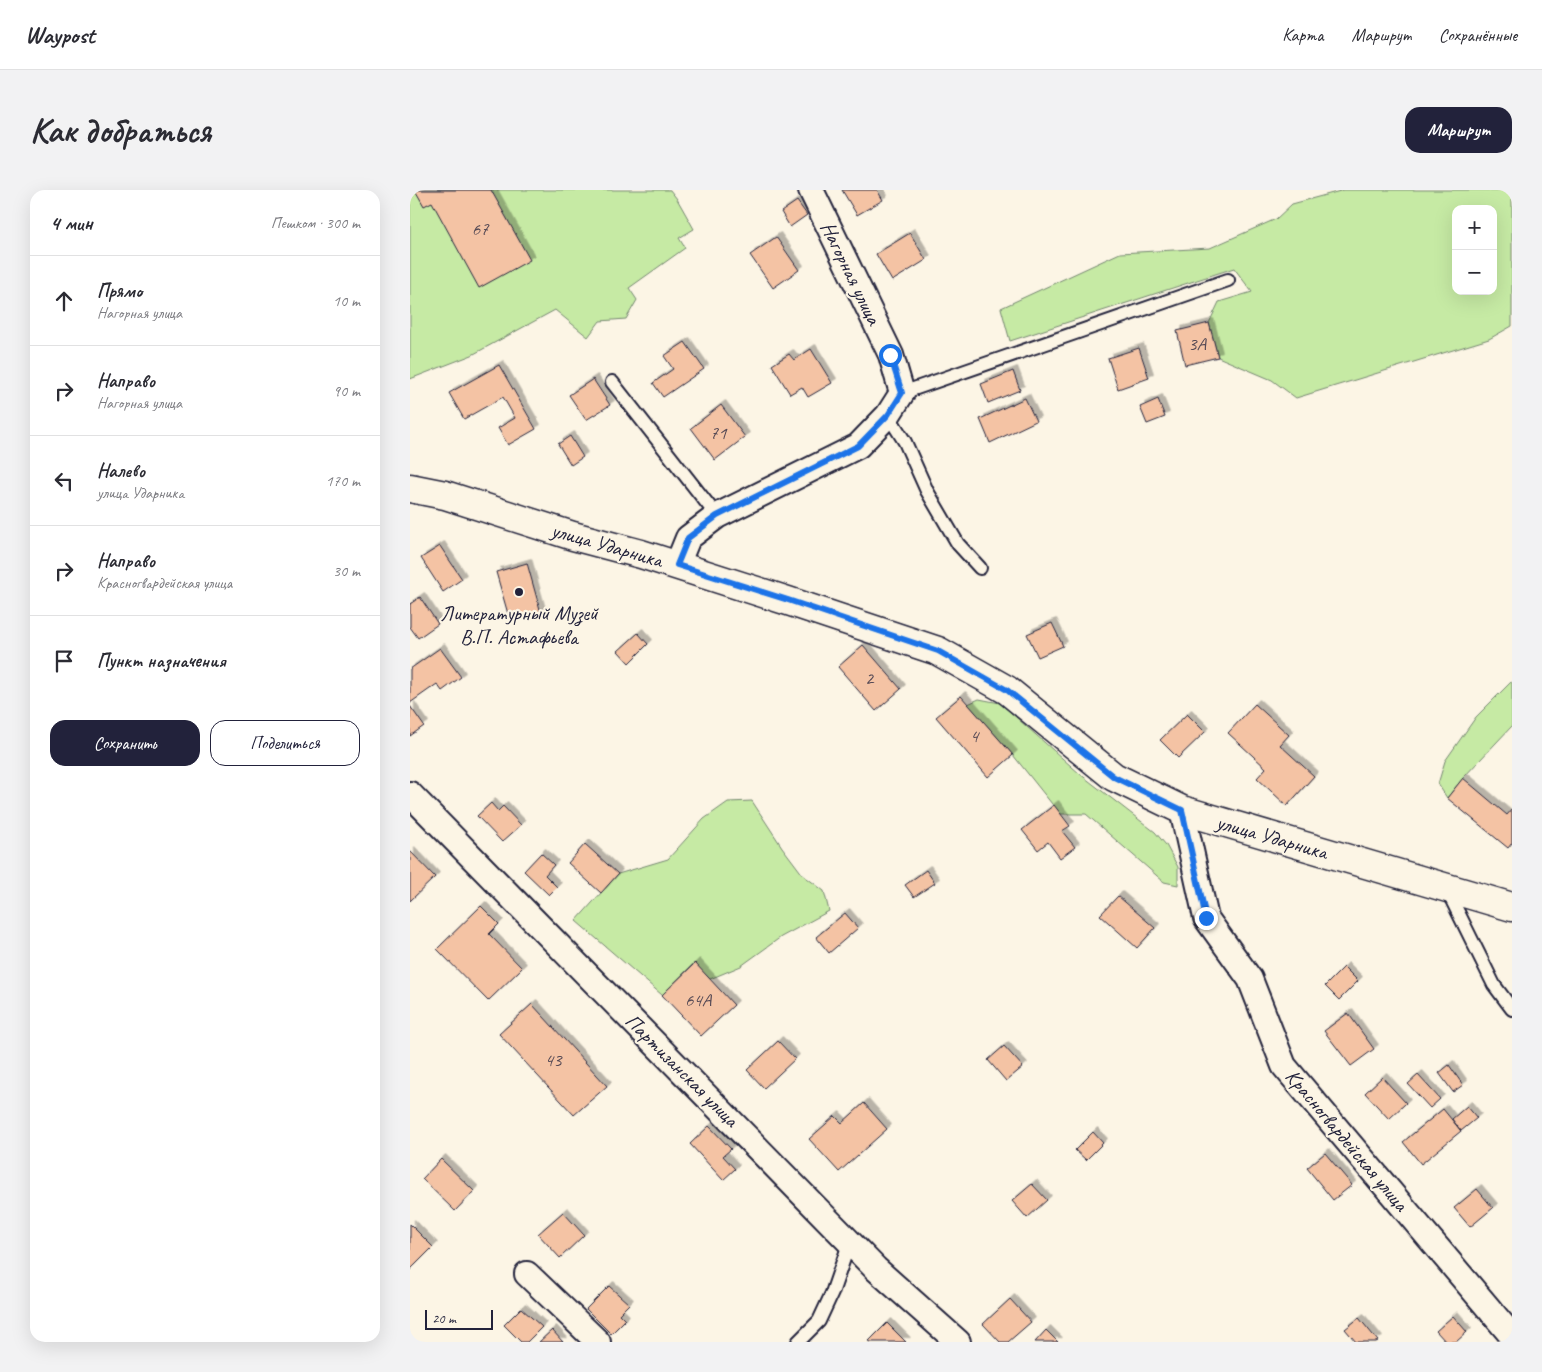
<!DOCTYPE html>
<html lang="ru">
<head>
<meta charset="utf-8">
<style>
	body { margin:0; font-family:Caveat,sans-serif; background:#f2f2f3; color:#2b2b33 }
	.controls { position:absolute; right:15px; top:15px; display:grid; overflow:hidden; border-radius:10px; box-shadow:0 5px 20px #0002 }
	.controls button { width:45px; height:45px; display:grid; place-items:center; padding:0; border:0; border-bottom:1px solid #e1e1e2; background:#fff; color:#2b2b33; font:25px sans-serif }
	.scale { position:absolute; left:15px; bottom:12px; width:68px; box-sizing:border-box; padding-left:5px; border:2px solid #22223b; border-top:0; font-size:14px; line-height:18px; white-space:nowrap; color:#22223b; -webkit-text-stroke:4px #fcf5e5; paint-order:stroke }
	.stop { position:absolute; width:15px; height:15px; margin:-11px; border:4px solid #1a73e8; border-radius:50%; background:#fff }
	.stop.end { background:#1a73e8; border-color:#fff; box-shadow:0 1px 5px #0008 }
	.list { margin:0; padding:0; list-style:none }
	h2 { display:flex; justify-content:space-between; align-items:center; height:65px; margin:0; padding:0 20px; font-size:21px }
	h2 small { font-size:16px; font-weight:400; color:#7c7c81 }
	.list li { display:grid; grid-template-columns:32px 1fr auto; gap:15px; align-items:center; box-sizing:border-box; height:90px; padding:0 20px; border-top:1px solid #e1e1e2 }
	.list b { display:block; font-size:19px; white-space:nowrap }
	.list p { margin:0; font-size:16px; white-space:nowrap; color:#7c7c81 }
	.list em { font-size:16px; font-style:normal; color:#7c7c81 }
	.actions { display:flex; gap:10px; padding:15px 20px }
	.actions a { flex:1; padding:11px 0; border:1px solid #22223b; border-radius:15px; text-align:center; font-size:18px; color:#22223b }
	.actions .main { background:#22223b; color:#fff }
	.icon { flex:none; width:28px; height:28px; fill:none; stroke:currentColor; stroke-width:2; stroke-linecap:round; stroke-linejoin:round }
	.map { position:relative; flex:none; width:1102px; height:1152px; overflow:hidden; border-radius:15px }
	header { display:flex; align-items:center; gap:30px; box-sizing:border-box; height:70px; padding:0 25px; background:#fff; border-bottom:1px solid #e1e1e2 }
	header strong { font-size:24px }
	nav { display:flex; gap:28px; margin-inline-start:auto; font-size:18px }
	.intro { display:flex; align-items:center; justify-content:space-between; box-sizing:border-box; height:120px; padding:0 30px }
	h1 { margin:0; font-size:35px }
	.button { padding:12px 22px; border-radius:15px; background:#22223b; color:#fff; font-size:18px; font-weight:700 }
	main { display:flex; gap:30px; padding:0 30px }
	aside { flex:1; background:#fff; border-radius:15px; box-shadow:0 5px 20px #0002 }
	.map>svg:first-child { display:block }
	.green { fill:#c6eaa4; stroke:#748670; fill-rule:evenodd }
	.building { fill:#f4c3a4; stroke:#22223b; filter:url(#shadow) }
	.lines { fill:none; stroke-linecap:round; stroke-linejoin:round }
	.service-casing { stroke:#22223b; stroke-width:16 }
	.minor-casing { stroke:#22223b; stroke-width:28 }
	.primary-casing { stroke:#22223b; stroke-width:31 }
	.service { stroke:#fcf5e5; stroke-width:12 }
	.minor { stroke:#fcf5e5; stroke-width:24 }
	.primary { stroke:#fcf5e5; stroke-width:28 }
	.route { stroke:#1a73e8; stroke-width:6 }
	.poi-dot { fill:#22223b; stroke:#fcf5e5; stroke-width:2 }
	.labels { text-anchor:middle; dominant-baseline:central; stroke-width:4.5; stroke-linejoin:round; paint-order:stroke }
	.number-label { font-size:19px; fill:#564a55 }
	.street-label { font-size:21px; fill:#22223b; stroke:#fcf5e5 }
	.poi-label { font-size:21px; fill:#22223b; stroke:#fcf5e5 }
</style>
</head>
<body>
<header>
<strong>Waypost</strong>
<nav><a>Карта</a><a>Маршрут</a><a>Сохранённые</a></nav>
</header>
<div class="intro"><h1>Как добраться</h1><a class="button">Маршрут</a></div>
<main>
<aside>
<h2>4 мин<small>Пешком · 300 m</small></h2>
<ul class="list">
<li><svg class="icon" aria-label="ahead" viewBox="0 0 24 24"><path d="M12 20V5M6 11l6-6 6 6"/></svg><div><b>Прямо</b><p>Нагорная улица</p></div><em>10 m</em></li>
<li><svg class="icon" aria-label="right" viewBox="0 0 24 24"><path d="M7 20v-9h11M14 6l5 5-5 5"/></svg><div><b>Направо</b><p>Нагорная улица</p></div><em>90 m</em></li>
<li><svg class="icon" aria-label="left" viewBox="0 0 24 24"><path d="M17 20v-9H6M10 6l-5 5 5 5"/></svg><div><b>Налево</b><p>улица Ударника</p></div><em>170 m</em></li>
<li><svg class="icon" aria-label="right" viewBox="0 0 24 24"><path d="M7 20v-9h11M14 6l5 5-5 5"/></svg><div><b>Направо</b><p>Красногвардейская улица</p></div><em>30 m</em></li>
<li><svg class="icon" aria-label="arrive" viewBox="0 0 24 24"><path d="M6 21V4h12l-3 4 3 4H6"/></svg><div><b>Пункт назначения</b></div></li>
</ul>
<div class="actions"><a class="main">Сохранить</a><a>Поделиться</a></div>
</aside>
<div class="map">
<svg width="1102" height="1152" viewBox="0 0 1102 1152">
	<defs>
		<filter id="shadow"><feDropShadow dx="4.5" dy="-4.5" stdDeviation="0" flood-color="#0004"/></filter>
	</defs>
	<rect width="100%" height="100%" fill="#fcf5e5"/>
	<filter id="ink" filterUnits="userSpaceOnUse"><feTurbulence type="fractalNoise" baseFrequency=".02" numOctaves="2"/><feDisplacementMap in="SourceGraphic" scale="10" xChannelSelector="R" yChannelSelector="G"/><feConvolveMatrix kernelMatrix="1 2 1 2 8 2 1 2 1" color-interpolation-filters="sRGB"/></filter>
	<g filter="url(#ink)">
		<path class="green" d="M 0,0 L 260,0 L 267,9 L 284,39 L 269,48 L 275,58 L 219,98 L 227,110 L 216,129 L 190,131 L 178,147 L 145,120 L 62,165 L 0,189 Z
			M 934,0 L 1102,0 L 1102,136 L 1079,149 L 886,208 L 862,190 L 808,167 L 799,133 L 809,112 L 842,102 L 824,78 L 600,151 L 591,118 L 710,63 L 800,58 L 866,29 L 882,14 ZM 1046,19 L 1083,19 L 1083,101 L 1046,101 Z
			M 1102,491 L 1102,536 L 1053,588 L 1037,608 L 1028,594 L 1035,571 L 1066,527 Z
			M 569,509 L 590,513 L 670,584 L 745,642 L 756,655 L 768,677 L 768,695 L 754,692 L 676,624 L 650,624 L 603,565 L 558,514 Z
			M 342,611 L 372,657 L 393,685 L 414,701 L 419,721 L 371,747 L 331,776 L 300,789 L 284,773 L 252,805 L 166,731 L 208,684 L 258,669 L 294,629 L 318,612 Z"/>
		<path class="building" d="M 5,0 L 81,0 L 120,70 L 69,98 L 22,12 L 14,16 Z
			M 432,0 L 467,0 L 473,10 L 447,25 Z
			M 387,11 L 397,25 L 380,37 L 371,22 Z
			M 500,43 L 516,70 L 482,91 L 466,64 Z
			M 366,47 L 389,80 L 363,98 L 340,65 Z
			M 799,133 L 808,167 L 775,175 L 767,141 Z
			M 275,152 L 294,179 L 253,207 L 243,193 L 263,179 L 254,166 Z
			M 729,158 L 739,188 L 708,199 L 698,168 Z
			M 401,159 L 422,193 L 398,207 L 392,197 L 380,204 L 362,175 L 379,164 L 384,170 Z
			M 89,175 L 126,239 L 98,255 L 88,238 L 105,228 L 93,207 L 54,229 L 39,203 Z
			M 603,181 L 610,200 L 578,213 L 571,194 Z
			M 183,189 L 200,215 L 176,230 L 159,205 Z
			M 615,208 L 626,231 L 580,253 L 570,229 Z
			M 748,209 L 755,227 L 737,234 L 730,217 Z
			M 311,215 L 335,247 L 305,270 L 281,238 Z
			M 160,246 L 173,267 L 161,275 L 148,254 Z
			M 30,356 L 52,389 L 33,402 L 11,368 Z
			M 117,373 L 131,423 L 100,431 L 86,382 Z
			M 10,407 L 28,434 L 8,448 L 0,437 L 0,414 Z
			M 642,433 L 653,456 L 628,467 L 617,444 Z
			M 228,443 L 238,454 L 219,473 L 208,461 Z
			M 453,455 L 491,499 L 466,521 L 428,477 Z
			M 30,458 L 51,487 L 32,501 L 27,494 L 0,513 L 0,479 Z
			M 551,506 L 603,565 L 578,587 L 526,527 Z
			M 845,514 L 879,545 L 870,555 L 904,586 L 877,616 L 847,588 L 856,578 L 818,543 Z
			M 0,516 L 14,536 L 0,546 Z
			M 777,524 L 795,542 L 768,568 L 750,550 Z
			M 1053,588 L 1097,625 L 1102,619 L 1102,653 L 1098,658 L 1037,608 Z
			M 81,613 L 88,621 L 93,616 L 111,635 L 92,652 L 67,626 Z
			M 644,615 L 660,636 L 652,641 L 665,657 L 650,668 L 638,652 L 628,660 L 612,640 Z
			M 175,654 L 208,684 L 191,703 L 158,673 Z
			M 0,661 L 25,687 L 0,711 Z
			M 131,663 L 144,675 L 135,685 L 147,697 L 139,705 L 114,681 Z
			M 516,680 L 525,693 L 504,707 L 495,695 Z
			M 708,706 L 745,738 L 727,758 L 690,725 Z
			M 71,716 L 89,734 L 79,744 L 112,778 L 78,811 L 27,759 Z
			M 435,723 L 448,738 L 419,763 L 406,747 Z
			M 285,773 L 324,815 L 291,846 L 252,805 Z
			M 934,777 L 948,791 L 929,810 L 915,796 Z
			M 122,814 L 197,896 L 164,925 L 89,844 Z
			M 938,823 L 964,859 L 941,876 L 914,841 Z
			M 368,851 L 385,869 L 354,898 L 337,880 Z
			M 594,856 L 613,877 L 596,891 L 578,870 Z
			M 1039,875 L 1053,895 L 1043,902 L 1029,883 Z
			M 1008,885 L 1030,909 L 1020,918 L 998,894 Z
			M 972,887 L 996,913 L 979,929 L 955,903 Z
			M 454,913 L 477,939 L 429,982 L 399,949 L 425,926 L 432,933 Z
			M 1057,916 L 1067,928 L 1051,941 L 1042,929 Z
			M 1033,919 L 1051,941 L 1011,974 L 993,952 Z
			M 299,936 L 321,959 L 313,966 L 325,979 L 313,990 L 280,954 Z
			M 683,942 L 693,953 L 676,970 L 665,960 Z
			M 915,963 L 942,995 L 923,1010 L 897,978 Z
			M 31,969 L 64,1001 L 45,1021 L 12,989 Z
			M 622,994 L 637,1010 L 617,1028 L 602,1011 Z
			M 1067,999 L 1083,1018 L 1060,1037 L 1044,1018 Z
			M 153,1022 L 174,1045 L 150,1068 L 128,1044 Z
			M 0,1034 L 23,1057 L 0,1080 Z
			M 199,1096 L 219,1114 L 209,1124 L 215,1130 L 201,1144 L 176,1119 Z
			M 600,1109 L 621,1132 L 598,1152 L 590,1152 L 573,1134 Z
			M 111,1118 L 132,1137 L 117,1152 L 111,1152 L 94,1135 Z
			M 1043,1126 L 1057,1142 L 1046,1152 L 1036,1152 L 1026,1141 Z
			M 949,1128 L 968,1151 L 966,1152 L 946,1152 L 935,1139 Z
			M 477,1133 L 496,1152 L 461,1152 L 459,1151 Z
			M 142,1140 L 153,1152 L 129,1152 Z
			M 636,1140 L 648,1152 L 625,1152 Z"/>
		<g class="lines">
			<defs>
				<path id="service" d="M 202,192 L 307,326
					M 492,203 L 818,90
					M 478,225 L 495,252 L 517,301 L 548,354 L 570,378
					M 1037,700 L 1084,795 L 1102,819
					M 388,1152 L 409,1131 L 422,1103 L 440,1051"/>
				<path id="minor" d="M 267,375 L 278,348 L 307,326 L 448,256 L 478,225 L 492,203 L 481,165 L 401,0
					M 0,604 L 466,1079 L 548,1152
					M 772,620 L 796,728 L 840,789 L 874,876 L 1102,1146
					M 117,1084 L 188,1152"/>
				<path id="primary" d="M 0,298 L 35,305 L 163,346 L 231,364 L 378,411 L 528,461 L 597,500 L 704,587 L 772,620 L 1102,717"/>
			</defs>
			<use href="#service" class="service-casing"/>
			<use href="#minor" class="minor-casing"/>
			<use href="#primary" class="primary-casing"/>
			<use href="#service" class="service"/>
			<use href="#minor" class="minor"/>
			<use href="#primary" class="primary"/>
		</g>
	</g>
	<g class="lines" filter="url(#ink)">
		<path class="route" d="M 480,165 L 492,203 L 478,225 L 448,256 L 307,326 L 278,348 L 267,375 L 378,410 L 528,461 L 597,500 L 704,587 L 772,620 L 796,728"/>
	</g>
	<circle class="poi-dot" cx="109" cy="402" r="5"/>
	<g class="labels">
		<g class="number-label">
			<text x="70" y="39">67</text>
			<text x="787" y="154">3А</text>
			<text x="308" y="243">71</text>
			<text x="459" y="488">2</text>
			<text x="564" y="546">4</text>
			<text x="288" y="810">64А</text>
			<text x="143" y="870">43</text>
		</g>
		<g class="street-label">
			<text transform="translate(441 83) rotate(64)">Нагорная улица</text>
			<text transform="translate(197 355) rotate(16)">улица Ударника</text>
			<text transform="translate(862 647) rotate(16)">улица Ударника</text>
			<text transform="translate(272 880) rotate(45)">Партизанская улица</text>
			<text transform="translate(937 950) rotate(50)">Красногвардейская улица</text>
		</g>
		<g class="poi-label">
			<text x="109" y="423">Литературный Музей<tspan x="109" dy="24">В.П. Астафьева</tspan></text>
		</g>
	</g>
</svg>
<div class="controls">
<button>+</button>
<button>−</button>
</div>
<div class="scale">20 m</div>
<div class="stop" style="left:480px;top:165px"></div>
<div class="stop end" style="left:796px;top:728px"></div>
</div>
</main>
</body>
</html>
